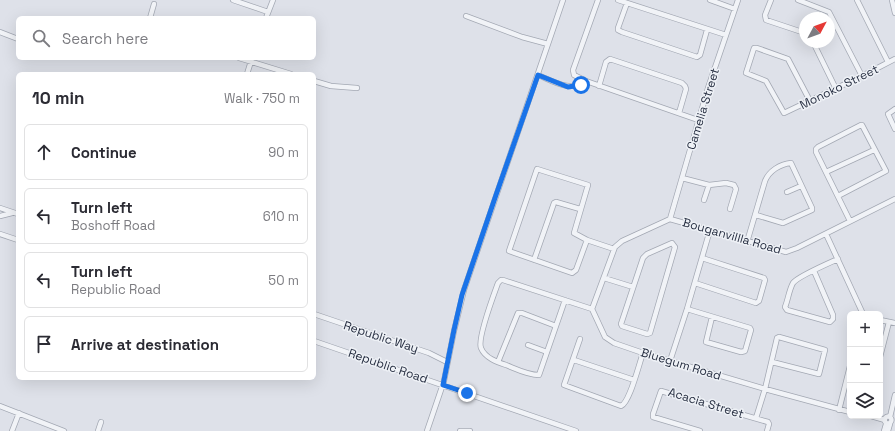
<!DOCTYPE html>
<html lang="en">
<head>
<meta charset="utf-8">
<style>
	body { margin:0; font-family:"Space Grotesk",sans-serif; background:#f7f7f7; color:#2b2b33 }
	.controls { position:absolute; right:12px; bottom:12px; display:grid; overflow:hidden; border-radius:6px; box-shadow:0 4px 16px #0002 }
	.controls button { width:36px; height:36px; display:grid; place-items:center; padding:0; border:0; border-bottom:1px solid #e1e1e2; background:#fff; color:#2b2b33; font:20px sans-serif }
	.compass { position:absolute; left:799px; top:12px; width:36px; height:36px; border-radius:50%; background:#fff; box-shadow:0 4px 16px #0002; rotate:49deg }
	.stop { position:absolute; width:12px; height:12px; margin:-9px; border:3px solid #1a73e8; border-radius:50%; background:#fff }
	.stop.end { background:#1a73e8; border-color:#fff; box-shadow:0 1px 4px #0008 }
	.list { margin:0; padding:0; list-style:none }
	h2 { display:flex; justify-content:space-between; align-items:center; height:52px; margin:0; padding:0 16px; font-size:17px }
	h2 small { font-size:13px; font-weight:400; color:#7c7c81 }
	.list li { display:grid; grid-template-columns:26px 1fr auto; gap:12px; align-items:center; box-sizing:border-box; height:56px; margin:0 8px 8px; padding:0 8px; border:1px solid #e1e1e2; border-radius:6px }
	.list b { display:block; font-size:15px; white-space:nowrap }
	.list p { margin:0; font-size:13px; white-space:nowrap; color:#7c7c81 }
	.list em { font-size:13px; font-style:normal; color:#7c7c81 }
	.icon { flex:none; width:22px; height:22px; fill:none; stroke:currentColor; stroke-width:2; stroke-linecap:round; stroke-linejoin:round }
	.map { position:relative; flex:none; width:895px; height:431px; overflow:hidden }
	.search { position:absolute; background:#fff; box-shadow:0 4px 16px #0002; left:16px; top:16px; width:300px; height:44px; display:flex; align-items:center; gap:10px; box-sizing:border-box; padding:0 14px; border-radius:6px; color:#7c7c81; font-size:15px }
	.panel { position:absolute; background:#fff; box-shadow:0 4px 16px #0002; left:16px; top:72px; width:300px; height:308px; border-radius:6px }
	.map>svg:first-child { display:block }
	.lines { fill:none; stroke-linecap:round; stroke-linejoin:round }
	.minor-casing { stroke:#a3a8b3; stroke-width:6 }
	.minor { stroke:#f1f3f7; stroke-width:4.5 }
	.route { stroke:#1a73e8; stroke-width:5 }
	.labels { text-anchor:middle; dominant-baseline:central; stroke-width:3; stroke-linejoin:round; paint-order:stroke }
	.street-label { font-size:12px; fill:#262e41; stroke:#eef1f6 }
</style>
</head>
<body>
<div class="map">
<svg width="895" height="431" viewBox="0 0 895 431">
	<rect width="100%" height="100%" fill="#dee1e9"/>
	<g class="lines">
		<defs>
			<path id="minor" d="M 233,0 L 268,12
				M 598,0 L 573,70 L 574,75 L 586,81 L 698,120
				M 618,0 L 726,35
				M 710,0 L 735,9
				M 771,0 L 765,15 L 766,20 L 805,33
				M 798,0 L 829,12 L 862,76
				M 857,0 L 888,62
				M 892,0 L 895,13
				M 627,3 L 618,28 L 618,30 L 622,32 L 697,57 L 700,55 L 707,30
				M 466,16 L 522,37 L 548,44
				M 150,18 L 154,4
				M 266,18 L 273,0
				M 0,32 L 18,39
				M 813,42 L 836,89
				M 239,58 L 291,74
				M 247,74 L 252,58
				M 538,75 C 553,81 571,93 586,81
				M 314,81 L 331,86 L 357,88
				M 599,86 L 606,62 L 610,59 L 682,83 L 685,86 L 686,89 L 679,113
				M 810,101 L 788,59 L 757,48 L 754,48 L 746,73 L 766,81 L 784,113 L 862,76 L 895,59
				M 895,109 L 888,114 L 895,129
				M 826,172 L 874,150
				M 682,178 L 709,185 L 726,183 L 734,185 L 736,189 L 730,209
				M 787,192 L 801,186
				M 838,196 L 886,171 L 862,125 L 861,125 L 818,147 L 816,149 L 816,152 L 850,221
				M 704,200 L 709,185
				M 0,208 L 18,214
				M 0,216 L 12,213
				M 670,219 L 708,88 L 738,0
				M 0,234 L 18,240
				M 826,234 L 863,314
				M 587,240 L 576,270 L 572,273 L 509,251 L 537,169 L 588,185 L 574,233 L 587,240 L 614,249
				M 747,242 L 765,181 C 769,171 780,164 791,163 L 812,208 L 812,210 L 783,223 L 756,215
				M 672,243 L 675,247 L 650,333 L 647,334 L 622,326 L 621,324 L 643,258 L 647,254 Z
				M 534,260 L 554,203 L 556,202 L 580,209
				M 814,271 L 833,315 L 833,319 L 830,322 L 787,310 L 785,307 C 788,300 789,290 793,283 C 797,277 829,263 838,259
				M 604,278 L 633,287
				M 695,283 L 756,303 L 759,301 L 765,280 L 764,278 L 702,258
				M 565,300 L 539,375 C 528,375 516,369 506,365 C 497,362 485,358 481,348 C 477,339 494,294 498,283 L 501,280 L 503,280 L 592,309
				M 687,309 L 750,328 L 751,330 L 745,351 L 741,352 L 706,342 L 712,317
				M 314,314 L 429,353 L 447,362
				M 880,320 L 895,323
				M 580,339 L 564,385 L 621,406 C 630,402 639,364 643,353
				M 314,341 L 576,431
				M 528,345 L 547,352
				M 880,357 L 889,322
				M 574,360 L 634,380
				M 670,361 L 687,309 L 710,230
				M 498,362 L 518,313 L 522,313 L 556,326
				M 0,406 L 64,431
				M 839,410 L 850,366
				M 850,412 L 765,389 L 643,353 L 614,343 L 605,337 L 592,309 L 615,247 L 622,241 L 670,219 L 786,252 L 797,248 L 895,199
				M 871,416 L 885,420
				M884.5 420a3.5 3.5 0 1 1 7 0a3.5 3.5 0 1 1-7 0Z
				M 890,417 L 895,395
				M 756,418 L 765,389 L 777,338 L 779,337 L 825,350 L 819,374 L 772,362
				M 12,431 L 19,413
				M 98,431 L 101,422
				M 427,431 L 444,381 L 454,331 L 464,290 L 563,0
				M 460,431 L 470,431
				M 700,431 L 653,417 L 653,414 L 661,391 L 768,422 L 769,424 L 767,431
				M 884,431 L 886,424
				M 888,431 L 890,424"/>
		</defs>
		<use href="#minor" class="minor-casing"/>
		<use href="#minor" class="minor"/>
	</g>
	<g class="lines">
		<path class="route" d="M 467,393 L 443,385 L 454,330 L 462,295 L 496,195 L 538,75 L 568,87 L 581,85"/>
	</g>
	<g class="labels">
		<g class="street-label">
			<text transform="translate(839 87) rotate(-26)">Monoko Street</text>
			<text transform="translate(703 109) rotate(-73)">Camelia Street</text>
			<text transform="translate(732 236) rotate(16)">Bouganvillla Road</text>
			<text transform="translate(381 337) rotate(18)">Republic Way</text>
			<text transform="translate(681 364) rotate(17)">Bluegum Road</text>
			<text transform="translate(388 366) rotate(19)">Republic Road</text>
			<text transform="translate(706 403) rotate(17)">Acacia Street</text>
		</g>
	</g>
</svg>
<div class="controls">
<button>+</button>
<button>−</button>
<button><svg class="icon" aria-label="layers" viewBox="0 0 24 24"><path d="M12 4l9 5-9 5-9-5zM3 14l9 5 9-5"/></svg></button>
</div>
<svg class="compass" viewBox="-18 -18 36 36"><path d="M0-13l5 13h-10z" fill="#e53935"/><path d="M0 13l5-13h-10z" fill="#7c7c81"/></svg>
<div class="stop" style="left:581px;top:85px"></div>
<div class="stop end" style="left:467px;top:393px"></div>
<div class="search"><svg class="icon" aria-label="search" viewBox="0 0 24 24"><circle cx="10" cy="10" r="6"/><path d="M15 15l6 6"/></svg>Search here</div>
<section class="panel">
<h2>10 min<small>Walk · 750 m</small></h2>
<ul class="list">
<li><svg class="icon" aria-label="ahead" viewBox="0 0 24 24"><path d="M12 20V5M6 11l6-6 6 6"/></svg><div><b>Continue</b></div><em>90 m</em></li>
<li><svg class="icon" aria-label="left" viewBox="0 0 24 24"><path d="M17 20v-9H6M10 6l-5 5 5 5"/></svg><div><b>Turn left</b><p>Boshoff Road</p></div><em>610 m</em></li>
<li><svg class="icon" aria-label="left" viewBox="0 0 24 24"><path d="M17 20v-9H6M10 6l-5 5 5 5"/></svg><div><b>Turn left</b><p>Republic Road</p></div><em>50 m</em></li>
<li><svg class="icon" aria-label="arrive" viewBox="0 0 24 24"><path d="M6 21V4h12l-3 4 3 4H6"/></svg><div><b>Arrive at destination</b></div></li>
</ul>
</section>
</div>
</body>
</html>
